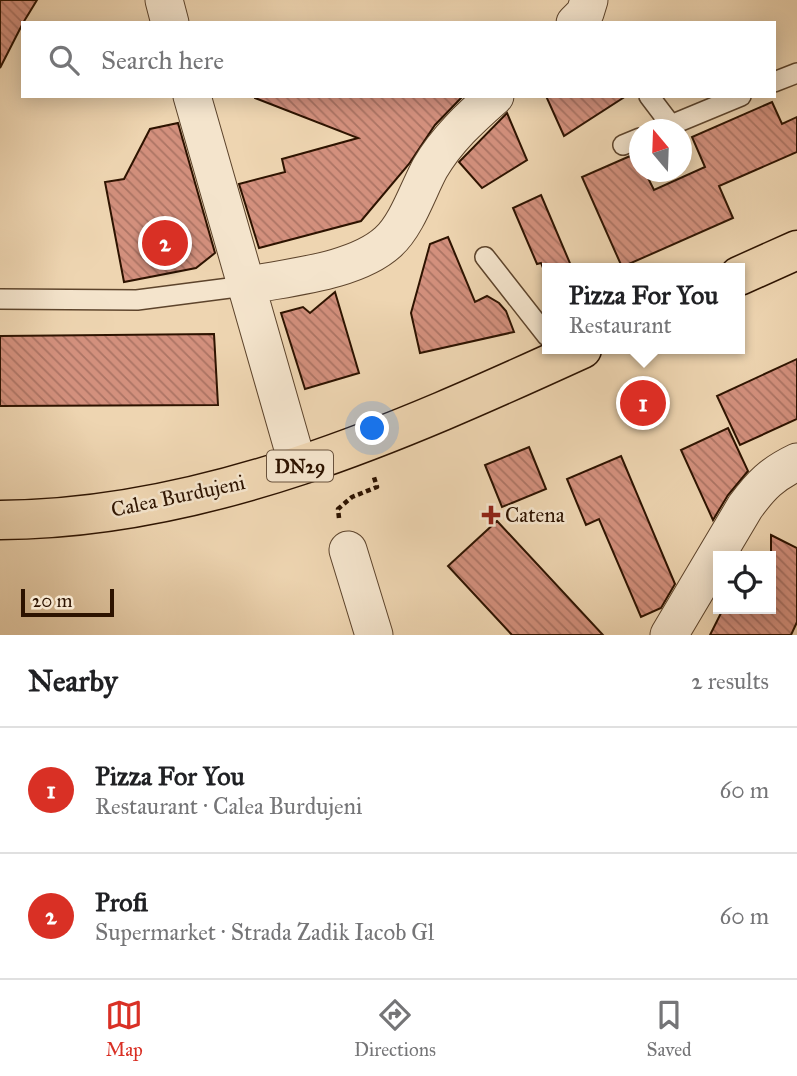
<!DOCTYPE html>
<html lang="en">
<head>
<meta charset="utf-8">
<style>
	body { margin:0; font-family:"IM FELL Great Primer",serif; background:#f6f6f6; color:#202124 }
	.controls { position:absolute; right:21px; bottom:21px; display:grid; overflow:hidden; border-radius:0px; box-shadow:0 4px 18px #0003 }
	.controls button { width:63px; height:63px; display:grid; place-items:center; padding:0; border:0; border-bottom:2px solid #e0e0e0; background:#fff; color:#202124; font:35px sans-serif }
	.compass { position:absolute; left:629px; top:119px; width:63px; height:63px; border-radius:50%; background:#fff; box-shadow:0 4px 18px #0003; rotate:341deg }
	.scale { position:absolute; left:21px; bottom:18px; width:93px; box-sizing:border-box; padding-left:7px; border:4px solid #2d1300; border-top:0; font-size:19px; line-height:24px; white-space:nowrap; color:#2d1300; -webkit-text-stroke:5px #f4e4cc; paint-order:stroke }
	.you { position:absolute; left:373px; top:429px; width:24px; height:24px; margin:-18px; border:5px solid #fff; border-radius:50%; background:#1a73e8; box-shadow:0 0 0 10px #1a73e833 }
	.badge { display:grid; place-items:center; width:46px; height:46px; border-radius:50%; background:#d93025; color:#fff; font-size:23px; font-weight:700 }
	.pin { position:absolute; translate:-50% -50%; border:4px solid #fff; box-shadow:0 2px 7px #0006 }
	.popup { position:absolute; left:542px; top:263px; width:203px; height:91px; box-sizing:border-box; display:grid; place-content:center; border-radius:0px; background:#fff; filter:drop-shadow(0 2px 5px #0005); font-size:23px; white-space:nowrap; color:#757577 }
	.popup b { font-size:26px; color:#202124 }
	.popup::after { content:''; position:absolute; left:50%; top:100%; margin-left:-14px; border:14px solid transparent; border-top-color:#fff }
	.list { margin:0; padding:0; list-style:none }
	h2 { display:flex; justify-content:space-between; align-items:center; height:91px; margin:0; padding:0 28px; font-size:30px }
	h2 small { font-size:23px; font-weight:400; color:#757577 }
	.list li { display:grid; grid-template-columns:46px 1fr auto; gap:21px; align-items:center; box-sizing:border-box; height:126px; padding:0 28px; border-top:2px solid #e0e0e0 }
	.list b { display:block; font-size:26px; white-space:nowrap }
	.list p { margin:0; font-size:23px; white-space:nowrap; color:#757577 }
	.list em { font-size:23px; font-style:normal; color:#757577 }
	.icon { flex:none; width:38px; height:38px; fill:none; stroke:currentColor; stroke-width:2; stroke-linecap:round; stroke-linejoin:round }
	.map { position:relative; flex:none; width:797px; height:635px; overflow:hidden }
	.search { position:absolute; background:#fff; box-shadow:0 4px 18px #0003; left:21px; right:21px; top:21px; height:77px; display:flex; align-items:center; gap:18px; box-sizing:border-box; padding:0 24px; border-radius:0px; color:#757577; font-size:26px }
	.sheet { height:343px; background:#fff }
	nav { display:flex; justify-content:space-around; align-items:center; box-sizing:border-box; height:98px; border-top:2px solid #e0e0e0; background:#fff; font-size:19px; color:#757577 }
	nav a { display:grid; justify-items:center; gap:4px }
	nav .on { color:#d93025 }
	.map>svg:first-child { display:block }
	.building { fill:url(#building-back-hatch); stroke:#2d1300; stroke-width:2 }
	.lines { fill:none; stroke-linecap:round; stroke-linejoin:round }
	.lane-casing { stroke:#5d442c; stroke-width:22 }
	.street-casing { stroke:#5d442c; stroke-width:39 }
	.primary-casing { stroke:#2d1300; stroke-width:41 }
	.path { stroke:#2d1300; stroke-width:4.5; stroke-dasharray:5 3.5; stroke-linecap:butt }
	.lane { stroke:#f4e4cc; stroke-width:19 }
	.street { stroke:#f4e4cc; stroke-width:37 }
	.primary { stroke:#eed5b1; stroke-width:38 }
	.poi-dot { fill:#8f2418; stroke:#f4e4cc; stroke-width:2.5 }
	.labels { text-anchor:middle; dominant-baseline:central; stroke-width:5; stroke-linejoin:round; paint-order:stroke }
	.shield { fill:#f4e4cc; stroke:#69523d; stroke-width:2 }
	.shield-label { font-size:19px; font-weight:bold; fill:#2d1300 }
	.street-label { font-size:21px; fill:#2d1300; stroke:#f4e4cc }
	.poi-label { font-size:21px; fill:#2d1300; stroke:#f4e4cc; text-anchor:start }
</style>
</head>
<body>
<div class="map">
<svg width="797" height="635" viewBox="0 0 797 635">
	<defs>
		<pattern id="building-back-hatch" width="6" height="6" patternUnits="userSpaceOnUse" patternTransform="scale(1.75)"><rect width="6" height="6" fill="#d3907d"/><path d="M-1 5l2 2M0 0l6 6M5-1l2 2" fill="none" stroke="#ac7464"/></pattern>
	</defs>
	<rect width="100%" height="100%" fill="#eed5b1"/>
	<filter id="stains"><feTurbulence type="fractalNoise" baseFrequency=".00286" numOctaves="4"/><feColorMatrix values="0 0 0 0 .2 0 0 0 0 .09 0 0 0 0 .02 0 0 0 .5 -.17"/></filter>
	<radialGradient id="worn" r=".72"><stop offset=".6" stop-color="#630" stop-opacity="0"/><stop offset="1" stop-color="#630" stop-opacity=".3"/></radialGradient>
	<path class="building" d="M 0,0 L 37,0 L 23,23 L 0,68 Z
		M 255,96 L 463,96 L 435,125 L 409,164 L 361,221 L 259,248 L 239,184 L 285,172 L 282,159 L 358,138 L 255,98 Z
		M 546,96 L 626,96 L 564,136 Z
		M 772,102 L 782,124 L 797,117 L 797,152 L 719,186 L 733,218 L 622,267 L 582,177 L 637,153 L 640,172 L 645,172 L 654,190 L 705,167 L 692,137 Z
		M 507,113 L 527,160 L 482,188 L 459,162 Z
		M 178,123 L 215,253 L 196,268 L 124,282 L 105,182 L 124,179 L 150,129 Z
		M 541,195 L 572,268 L 543,268 L 541,263 L 537,264 L 513,208 Z
		M 448,237 L 475,302 L 487,296 L 499,303 L 506,311 L 514,332 L 420,353 L 411,313 L 430,244 Z
		M 335,292 L 359,373 L 305,389 L 281,313 L 303,307 L 310,313 Z
		M 214,334 L 218,405 L 0,406 L 0,336 Z
		M 797,359 L 797,419 L 740,445 L 717,396 Z
		M 728,428 L 748,471 L 728,495 L 713,520 L 681,450 Z
		M 529,447 L 546,489 L 502,507 L 485,465 Z
		M 621,456 L 675,584 L 661,608 L 641,617 L 599,519 L 586,525 L 567,479 Z
		M 497,521 L 603,635 L 512,635 L 448,566 Z
		M 771,535 L 797,548 L 797,622 L 791,635 L 710,635 L 723,609 L 771,609 Z"/>
	<g class="lines">
		<defs>
			<path id="lane" d="M 774,82 L 797,73
				M 649,96 L 671,125 L 741,96
				M 623,145 L 640,138
				M 485,257 L 547,336
				M 0,299 L 137,300 L 245,286"/>
			<path id="street" d="M 164,0 L 170,23
				M 575,23 L 585,13 L 589,0
				M 192,96 L 298,466
				M 245,286 C 288,277 355,272 388,242 C 407,225 418,190 430,168 C 447,139 470,118 495,96
				M 348,550 L 374,635
				M 669,635 L 745,507 C 761,485 772,474 797,462"/>
			<path id="primary" d="M 739,276 L 797,250
				M 0,520 C 206,519 398,433 582,349"/>
		</defs>
		<use href="#lane" class="lane-casing"/>
		<use href="#street" class="street-casing"/>
		<use href="#primary" class="primary-casing"/>
		<path class="path" d="M 339,518 L 338,509 L 352,497 L 377,487 L 373,474"/>
		<use href="#lane" class="lane"/>
		<use href="#street" class="street"/>
		<use href="#primary" class="primary"/>
	</g>
	<path class="poi-dot" d="M487.5 504.5h7v7h7v7h-7v7h-7v-7h-7v-7h7z"/>
	<g class="labels">
		<rect class="shield" x="267" y="450.5" width="66" height="31" rx="5"/>
		<g class="shield-label">
			<text x="300" y="466">DN29</text>
		</g>
		<g class="street-label">
			<text transform="translate(178 496) rotate(-12)">Calea Burdujeni</text>
		</g>
		<g class="poi-label">
			<text x="505" y="515">Catena</text>
		</g>
	</g>
	<rect width="100%" height="100%" filter="url(#stains)"/>
	<rect width="100%" height="100%" fill="url(#worn)"/>
</svg>
<div class="controls">
<button><svg class="icon" aria-label="locate" viewBox="0 0 24 24"><circle cx="12" cy="12" r="6"/><path d="M12 2v4M12 18v4M2 12h4M18 12h4"/></svg></button>
</div>
<svg class="compass" viewBox="-18 -18 36 36"><path d="M0-13l5 13h-10z" fill="#e53935"/><path d="M0 13l5-13h-10z" fill="#757577"/></svg>
<div class="scale">20 m</div>
<div class="you"></div>
<div class="pin badge" style="left:643px;top:403px">1</div>
<div class="popup"><b>Pizza For You</b>Restaurant</div>
<div class="pin badge" style="left:165px;top:243px">2</div>
<div class="search"><svg class="icon" aria-label="search" viewBox="0 0 24 24"><circle cx="10" cy="10" r="6"/><path d="M15 15l6 6"/></svg>Search here</div>
</div>
<section class="sheet">
<h2>Nearby<small>2 results</small></h2>
<ul class="list">
<li><span class="badge">1</span><div><b>Pizza For You</b><p>Restaurant · Calea Burdujeni</p></div><em>60 m</em></li>
<li><span class="badge">2</span><div><b>Profi</b><p>Supermarket · Strada Zadik Iacob Gl</p></div><em>60 m</em></li>
</ul>
</section>
<nav>
<a class="on"><svg class="icon" aria-label="map" viewBox="0 0 24 24"><path d="M3 6l6-2 6 2 6-2v14l-6 2-6-2-6 2zM9 4v14M15 6v14"/></svg>Map</a>
<a><svg class="icon" aria-label="directions" viewBox="0 0 24 24"><path d="M12 3l9 9-9 9-9-9zM9 14v-3h6M13 9l2 2-2 2"/></svg>Directions</a>
<a><svg class="icon" aria-label="saved" viewBox="0 0 24 24"><path d="M7 4h10v16l-5-4-5 4z"/></svg>Saved</a>
</nav>
</body>
</html>
